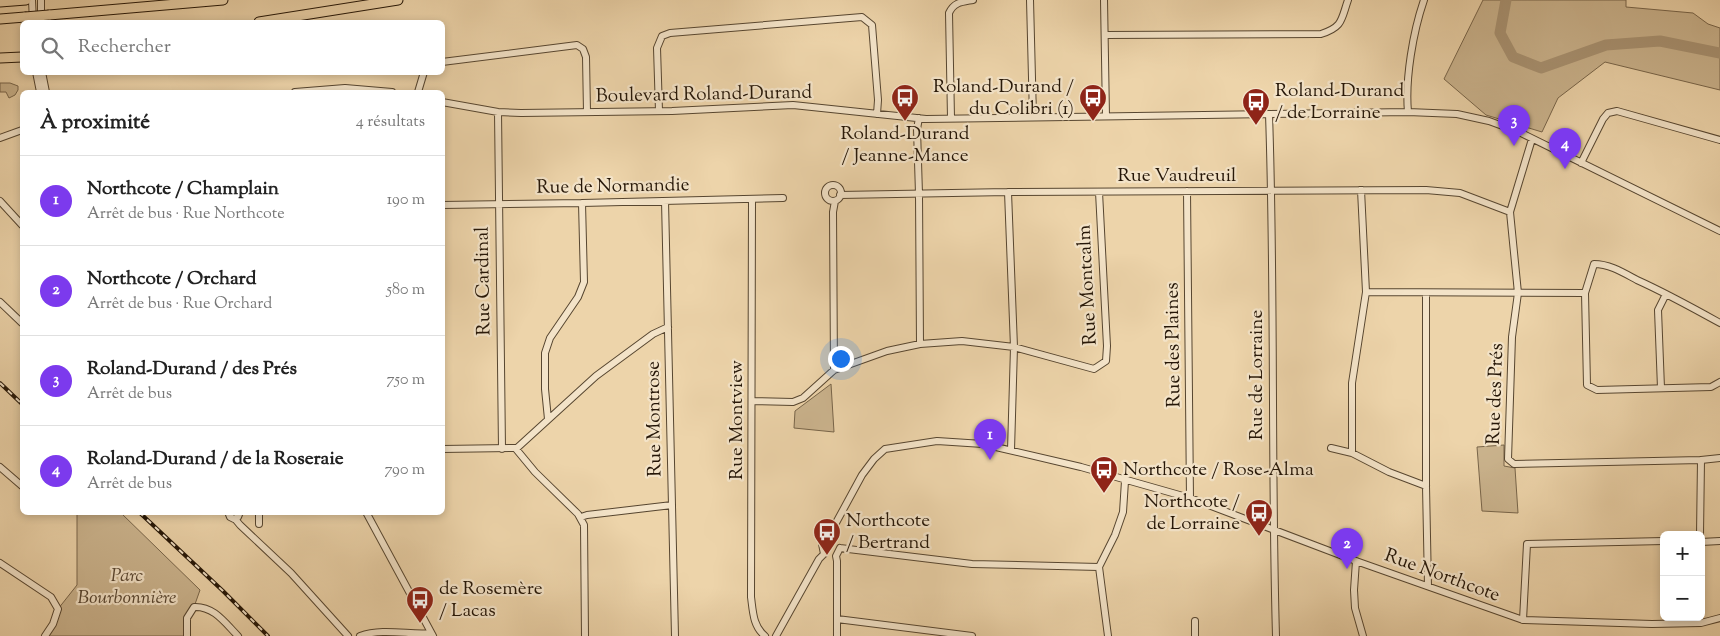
<!DOCTYPE html>
<html lang="fr">
<head>
<meta charset="utf-8">
<style>
	body { margin:0; font-family:"Sorts Mill Goudy",serif; background:#f2f2f2; color:#222 }
	.controls { position:absolute; right:15px; bottom:15px; display:grid; overflow:hidden; border-radius:8px; box-shadow:0 2px 8px #0003 }
	.controls button { width:45px; height:45px; display:grid; place-items:center; padding:0; border:0; border-bottom:1px solid #e0e0e0; background:#fff; color:#222; font:25px sans-serif }
	.you { position:absolute; left:840px; top:358px; width:18px; height:18px; margin:-12px; border:4px solid #fff; border-radius:50%; background:#1a73e8; box-shadow:0 0 0 8px #1a73e833 }
	.badge { display:grid; place-items:center; width:32px; height:32px; border-radius:50%; background:#7c3aed; color:#fff; font-size:16px; font-weight:700 }
	.pin { position:absolute; translate:-50% -41px; filter:drop-shadow(0 1px 2px #0008) }
	.pin::after { content:''; position:absolute; top:26px; width:18px; height:15px; background:inherit; clip-path:polygon(0 0,100% 0,50% 100%) }
	.list { margin:0; padding:0; list-style:none }
	h2 { display:flex; justify-content:space-between; align-items:center; height:65px; margin:0; padding:0 20px; font-size:21px }
	h2 small { font-size:16px; font-weight:400; color:#767676 }
	.list li { display:grid; grid-template-columns:32px 1fr auto; gap:15px; align-items:center; box-sizing:border-box; height:90px; padding:0 20px; border-top:1px solid #e0e0e0 }
	.list b { display:block; font-size:19px; white-space:nowrap }
	.list p { margin:0; font-size:16px; white-space:nowrap; color:#767676 }
	.list em { font-size:16px; font-style:normal; color:#767676 }
	.icon { flex:none; width:28px; height:28px; fill:none; stroke:currentColor; stroke-width:2; stroke-linecap:round; stroke-linejoin:round }
	.map { position:relative; flex:none; width:1720px; height:636px; overflow:hidden }
	.search { position:absolute; background:#fff; box-shadow:0 2px 8px #0003; left:20px; top:20px; width:425px; height:55px; display:flex; align-items:center; gap:12px; box-sizing:border-box; padding:0 18px; border-radius:8px; color:#767676; font-size:19px }
	.panel { position:absolute; background:#fff; box-shadow:0 2px 8px #0003; left:20px; top:90px; width:425px; height:425px; border-radius:8px }
	.map>svg:first-child { display:block }
	.green { fill:#cbb48e; stroke:#78654a }
	.lines { fill:none; stroke-linecap:round; stroke-linejoin:round }
	.river { stroke:#a99373; stroke-width:11 }
	.minor-casing { stroke:#574630; stroke-width:8 }
	.highway-casing { stroke:#251607; stroke-width:11 }
	.minor { stroke:#f3e3c8; stroke-width:6 }
	.highway { stroke:#edd4aa; stroke-width:9 }
	.rail-casing { stroke:#251607; stroke-width:4 }
	.rail { stroke:#f3e3c8; stroke-width:2; stroke-dasharray:5.5; stroke-linecap:butt }
	.highway-bridge-casing { stroke:#251607; stroke-width:11; stroke-linecap:butt }
	.highway-bridge { stroke:#edd4aa; stroke-width:9 }
	.labels { text-anchor:middle; dominant-baseline:central; stroke-width:4.5; stroke-linejoin:round; paint-order:stroke }
	.poi-label { font-size:19px; fill:#251607; stroke:#f3e3c8; text-anchor:start }
	.street-label { font-size:19px; fill:#251607; stroke:#f3e3c8 }
	.park-label { font-size:19px; font-style:italic; fill:#574530; stroke:#f3e3c8 }
</style>
</head>
<body>
<div class="map">
<svg width="1720" height="636" viewBox="0 0 1720 636">
	<rect width="100%" height="100%" fill="#edd4aa"/>
	<filter id="stains"><feTurbulence type="fractalNoise" baseFrequency=".004" numOctaves="4"/><feColorMatrix values="0 0 0 0 .2 0 0 0 0 .09 0 0 0 0 .02 0 0 0 .5 -.17"/></filter>
	<radialGradient id="worn" r=".72"><stop offset=".6" stop-color="#630" stop-opacity="0"/><stop offset="1" stop-color="#630" stop-opacity=".3"/></radialGradient>
	<path class="green" d="M 1483,0 L 1626,0 L 1626,7 L 1693,13 L 1708,24 L 1720,28 L 1720,90 L 1605,62 L 1558,98 L 1542,132 L 1486,115 L 1444,79 Z
		M 0,83 L 10,83 L 18,86 L 18,90 L 15,95 L 9,98 L 6,92 L 0,92 Z
		M 831,384 L 834,432 L 794,428 L 795,411 Z
		M 1504,445 L 1504,466 L 1515,468 L 1518,513 L 1482,511 L 1477,447 Z
		M 77,513 L 121,513 L 200,590 L 194,607 L 187,618 L 187,636 L 45,636 L 58,609 L 77,585 Z"/>
	<g class="lines">
		<path class="river" d="M 1506,0 L 1500,33 L 1513,57 L 1541,68 L 1606,45 L 1660,41 L 1720,53"/>
		<defs>
			<path id="minor" d="M 32,0 L 33,22
				M 41,0 L 41,22
				M 1030,0 L 1033,117
				M 1104,0 L 1106,116
				M 1105,35 L 1321,34 C 1343,27 1341,20 1348,0
				M 442,62 L 577,45 L 583,49 L 586,57 L 587,112
				M 36,72 L 40,92
				M 42,72 L 46,92
				M 295,92 L 345,88 L 392,92
				M 418,92 L 424,72
				M 442,102 L 498,112 L 521,113 L 672,111 L 793,105 L 926,119 L 1408,112 L 1457,114 L 1489,121 L 1519,132 L 1720,231
				M 659,111 L 657,48 L 662,36 L 670,33 L 862,17 L 872,25 L 878,100 L 877,114
				M 498,112 L 502,449
				M 1408,112 C 1405,79 1413,32 1424,0
				M 1269,114 C 1275,288 1271,462 1276,636
				M 919,118 L 917,129 L 919,194 L 920,344
				M 951,118 L 949,13 C 954,2 962,2 973,0
				M 0,138 L 22,130
				M 1532,139 L 1510,212 L 1518,293 L 1512,337 L 1508,459 L 1514,464 L 1701,460 L 1700,535
				M 1581,163 L 1603,119 L 1608,113 L 1617,111 L 1720,140
				M825 193a8 8 0 1 1 16 0a8 8 0 1 1-16 0Z
				M 1187,191 L 1190,498
				M 1008,192 L 1014,347 L 1011,450
				M 840,195 L 1008,192 L 1426,190 L 1460,193 L 1510,212
				M 752,199 L 751,597 C 753,612 753,626 765,636
				M 0,201 L 22,225
				M 665,201 L 675,636
				M 442,205 L 582,203 L 783,198
				M 1366,292 L 1585,293
				M 1426,293 L 1426,486 L 1428,586
				M 0,302 L 22,323
				M 1720,323 C 1693,308 1666,293 1637,280 C 1624,273 1610,264 1594,264 L 1585,293 L 1587,385 L 1597,390 L 1711,387 L 1720,382
				M 834,370 L 833,212 L 835,201
				M 1661,388 L 1658,310 L 1666,294
				M 752,401 L 793,402 L 803,398 L 834,370 L 887,351 L 920,344 L 962,341 L 1014,347 L 1094,369 L 1106,361 L 1107,346 L 1099,192
				M 548,419 L 545,389 L 545,353 L 550,338 L 578,297 L 584,282 L 582,203
				M 1331,448 L 1352,453 L 1389,472 L 1426,486
				M 442,449 L 517,448 L 596,376 L 653,334 L 668,327
				M 516,449 L 535,472 L 578,514 L 584,525 L 585,636
				M 1352,453 L 1352,383 L 1366,292 L 1361,190
				M 1701,460 L 1720,458
				M 0,467 L 22,486
				M 228,512 L 230,517 L 234,519 L 238,517 L 240,512
				M 259,512 L 259,524
				M 366,512 L 433,636
				M 581,517 L 587,515 L 672,505
				M 235,519 L 240,525 L 291,573 L 348,636
				M 831,539 L 831,532 L 862,475 L 874,459 L 885,449 L 937,441 L 983,444 L 1081,467 L 1190,498 L 1356,561 L 1523,620 L 1652,624 L 1701,623 L 1720,618
				M 1701,542 L 1720,541
				M 840,548 L 972,564 L 1099,567
				M 824,554 L 822,544 L 826,540 L 831,539
				M 1356,561 L 1354,590 L 1355,608 L 1363,636
				M 0,563 L 51,597 L 58,609 L 53,624 L 45,636
				M 837,619 L 972,636
				M 1523,620 L 1527,544 L 1664,541
				M 187,636 L 187,618 L 194,607 C 214,606 225,623 238,636
				M 360,636 C 384,627 413,636 431,633
				M 776,636 L 819,559 L 824,554
				M 837,636 L 837,561 L 836,556 L 840,548
				M 1108,636 L 1099,567 L 1115,535 L 1123,512 L 1125,481
				M 1195,636 L 1195,621"/>
			<path id="highway" d="M 0,2 L 26,0
				M 49,15 L 223,0
				M 0,19 L 25,17
				M 259,22 L 398,0
				M 0,58 L 22,57"/>
		</defs>
		<use href="#minor" class="minor-casing"/>
		<use href="#highway" class="highway-casing"/>
		<use href="#minor" class="minor"/>
		<use href="#highway" class="highway"/>
		<defs>
			<path id="rail" d="M 0,383 L 22,404
				M 139,512 L 223,591 L 268,636"/>
		</defs>
		<use href="#rail" class="rail-casing"/>
		<use href="#rail" class="rail"/>
		<defs>
			<path id="highway-bridge" d="M 25,17 L 49,15"/>
		</defs>
		<use href="#highway-bridge" class="highway-bridge-casing"/>
		<use href="#highway-bridge" class="highway-bridge"/>
	</g>
	<defs>
		<symbol id="bus-pin" viewBox="-11 -11 22 30"><path d="M0 17L-7.5 6A9.5 9.5 0 1 1 7.5 6Z" fill="#8f2418" stroke="#f3e3c8"/><path d="M-5-6H5V4H4V6H2V4H-2V6H-4V4H-5ZM-3.5-4V0h7V-4ZM-3.5 1.2v1.5H-2V1.2ZM2 1.2v1.5H3.5V1.2Z" fill="#fff"/></symbol>
	</defs>
	<g fill-rule="evenodd">
		<use href="#bus-pin" x="889" y="82" width="32" height="43"/>
		<use href="#bus-pin" x="1077" y="82" width="32" height="43"/>
		<use href="#bus-pin" x="1240" y="86" width="32" height="43"/>
		<use href="#bus-pin" x="1088" y="454" width="32" height="43"/>
		<use href="#bus-pin" x="1243" y="497" width="32" height="43"/>
		<use href="#bus-pin" x="811" y="516" width="32" height="43"/>
		<use href="#bus-pin" x="404" y="584" width="32" height="43"/>
	</g>
	<g class="labels">
		<g class="poi-label">
			<text x="1074" y="87" text-anchor="end">Roland-Durand /<tspan x="1074" dy="22">du Colibri (1)</tspan></text>
			<text x="1275" y="91">Roland-Durand<tspan x="1275" dy="22">/ de Lorraine</tspan></text>
			<text x="905" y="134" text-anchor="middle">Roland-Durand<tspan x="905" dy="22">/ Jeanne-Mance</tspan></text>
			<text x="1123" y="470">Northcote / Rose-Alma</text>
			<text x="1240" y="502" text-anchor="end">Northcote /<tspan x="1240" dy="22">de Lorraine</tspan></text>
			<text x="846" y="521">Northcote<tspan x="846" dy="22">/ Bertrand</tspan></text>
			<text x="439" y="589">de Rosemère<tspan x="439" dy="22">/ Lacas</tspan></text>
		</g>
		<g class="street-label">
			<text transform="translate(704 95) rotate(-1)">Boulevard Roland-Durand</text>
			<text x="1177" y="176">Rue Vaudreuil</text>
			<text transform="translate(613 187) rotate(-1)">Rue de Normandie</text>
			<text transform="translate(484 281) rotate(-91)">Rue Cardinal</text>
			<text transform="translate(1088 285) rotate(-93)">Rue Montcalm</text>
			<text transform="translate(1174 345) rotate(-91)">Rue des Plaines</text>
			<text transform="translate(1257 375) rotate(-90)">Rue de Lorraine</text>
			<text transform="translate(1496 394) rotate(-88)">Rue des Prés</text>
			<text transform="translate(655 419) rotate(-91)">Rue Montrose</text>
			<text transform="translate(737 420) rotate(-90)">Rue Montview</text>
			<text transform="translate(1442 576) rotate(20)">Rue Northcote</text>
		</g>
		<g class="park-label">
			<text x="127" y="576">Parc<tspan x="127" dy="22">Bourbonnière</tspan></text>
		</g>
	</g>
	<rect width="100%" height="100%" filter="url(#stains)"/>
	<rect width="100%" height="100%" fill="url(#worn)"/>
</svg>
<div class="controls">
<button>+</button>
<button>−</button>
</div>
<div class="you"></div>
<div class="pin badge" style="left:990px;top:460px">1</div>
<div class="pin badge" style="left:1347px;top:569px">2</div>
<div class="pin badge" style="left:1514px;top:146px">3</div>
<div class="pin badge" style="left:1565px;top:169px">4</div>
<div class="search"><svg class="icon" aria-label="search" viewBox="0 0 24 24"><circle cx="10" cy="10" r="6"/><path d="M15 15l6 6"/></svg>Rechercher</div>
<section class="panel">
<h2>À proximité<small>4 résultats</small></h2>
<ul class="list">
<li><span class="badge">1</span><div><b>Northcote / Champlain</b><p>Arrêt de bus · Rue Northcote</p></div><em>190 m</em></li>
<li><span class="badge">2</span><div><b>Northcote / Orchard</b><p>Arrêt de bus · Rue Orchard</p></div><em>580 m</em></li>
<li><span class="badge">3</span><div><b>Roland-Durand / des Prés</b><p>Arrêt de bus</p></div><em>750 m</em></li>
<li><span class="badge">4</span><div><b>Roland-Durand / de la Roseraie</b><p>Arrêt de bus</p></div><em>790 m</em></li>
</ul>
</section>
</div>
</body>
</html>
